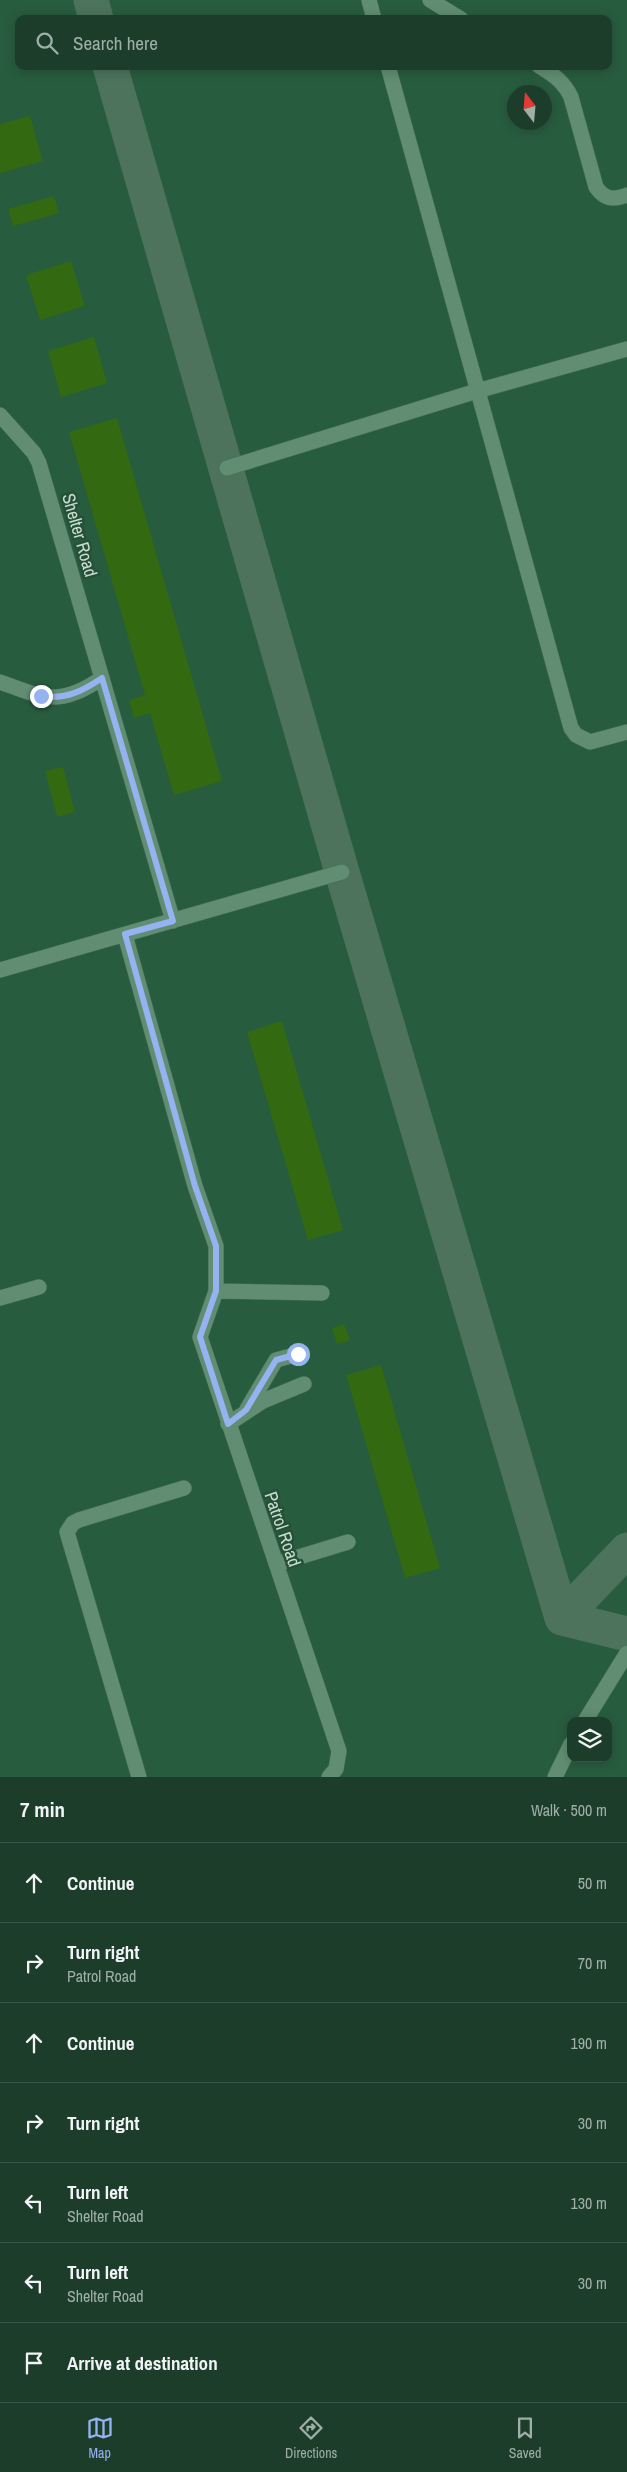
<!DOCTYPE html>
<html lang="en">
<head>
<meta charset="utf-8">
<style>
	body { margin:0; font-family:"Archivo Narrow",sans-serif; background:#294836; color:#f1f3f6 }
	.controls { position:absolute; right:15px; bottom:15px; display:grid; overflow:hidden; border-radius:10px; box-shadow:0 2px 12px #0003 }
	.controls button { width:45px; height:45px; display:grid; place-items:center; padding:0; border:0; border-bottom:1px solid #3a5647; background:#1c3d2a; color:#f1f3f6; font:25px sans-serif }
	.compass { position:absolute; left:507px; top:85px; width:45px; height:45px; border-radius:50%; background:#1c3d2a; box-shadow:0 2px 12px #0003; rotate:344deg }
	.stop { position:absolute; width:15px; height:15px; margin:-11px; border:4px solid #95b2f1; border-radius:50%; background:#fff }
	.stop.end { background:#95b2f1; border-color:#fff; box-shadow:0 1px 5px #0008 }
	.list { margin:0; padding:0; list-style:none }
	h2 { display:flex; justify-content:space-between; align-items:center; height:65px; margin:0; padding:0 20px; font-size:21px }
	h2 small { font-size:16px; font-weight:400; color:#a0aea8 }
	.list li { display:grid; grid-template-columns:32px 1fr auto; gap:15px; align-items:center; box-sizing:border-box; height:80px; padding:0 20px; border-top:1px solid #3a5647 }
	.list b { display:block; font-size:19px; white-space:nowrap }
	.list p { margin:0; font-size:16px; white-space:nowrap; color:#a0aea8 }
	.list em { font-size:16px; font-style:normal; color:#a0aea8 }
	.icon { flex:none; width:28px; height:28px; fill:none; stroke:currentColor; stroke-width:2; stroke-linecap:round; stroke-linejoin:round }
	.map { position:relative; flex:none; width:627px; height:1777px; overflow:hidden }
	.search { position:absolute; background:#1c3d2a; box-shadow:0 2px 12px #0003; left:15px; right:15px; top:15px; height:55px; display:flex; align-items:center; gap:12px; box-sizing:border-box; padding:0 18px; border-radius:10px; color:#a0aea8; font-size:19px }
	.sheet { height:625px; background:#1c3d2a }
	nav { display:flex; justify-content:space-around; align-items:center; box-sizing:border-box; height:70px; border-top:1px solid #3a5647; background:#1c3d2a; font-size:14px; color:#a0aea8 }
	nav a { display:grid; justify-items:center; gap:2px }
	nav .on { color:#95b2f1 }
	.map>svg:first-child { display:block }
	.built { fill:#285c3f; fill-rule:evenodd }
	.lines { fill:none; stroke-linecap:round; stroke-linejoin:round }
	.taxiway { stroke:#4d735c; stroke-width:35 }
	.building { fill:#336910 }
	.minor-casing { stroke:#456c57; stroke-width:16 }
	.minor { stroke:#618e72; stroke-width:15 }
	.route { stroke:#95b2f1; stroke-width:6 }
	.labels { text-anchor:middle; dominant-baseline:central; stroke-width:5; stroke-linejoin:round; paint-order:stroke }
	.street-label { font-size:18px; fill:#c7decf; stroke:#265138 }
</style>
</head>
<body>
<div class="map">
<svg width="627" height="1777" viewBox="0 0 627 1777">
	<rect width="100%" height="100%" fill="#265138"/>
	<path class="built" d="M 0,0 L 627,0 L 627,1777 L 0,1777 ZM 19,19 L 608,19 L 608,66 L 19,66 ZM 514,92 L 544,92 L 544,122 L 514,122 ZM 571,1721 L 608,1721 L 608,1758 L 571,1758 Z"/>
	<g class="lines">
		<path class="taxiway" d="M 91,0 L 96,19
			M 110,66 L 342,872 L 562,1618
			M 562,1618 L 627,1550
			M 562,1618 L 627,1634"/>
	</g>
	<path class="building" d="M 30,116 L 43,161 L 0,173 L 0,124 Z
		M 54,196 L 59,213 L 13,226 L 8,209 Z
		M 71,261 L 85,306 L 40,320 L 26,275 Z
		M 94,337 L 107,383 L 61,397 L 48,351 Z
		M 117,418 L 222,781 L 174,795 L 150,713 L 134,718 L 129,700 L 145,695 L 69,432 Z
		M 63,767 L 75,812 L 57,817 L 45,771 Z
		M 282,1021 L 343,1230 L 308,1240 L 247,1032 Z
		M 344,1324 L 350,1340 L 337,1344 L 332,1328 Z
		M 381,1365 L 440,1568 L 405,1578 L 346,1375 Z"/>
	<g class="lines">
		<defs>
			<path id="minor" d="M 369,0 L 374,19
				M 430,0 L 461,19
				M 388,66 L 571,728 L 576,735 L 590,742 L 627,732
				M 539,66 C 554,75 564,82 571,97 L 596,187 C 605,200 613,200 627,195
				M 0,415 L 34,453 L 39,463 L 173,921
				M 227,468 L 477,391 L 627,349
				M 0,682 C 44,698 60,707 102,678
				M 125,935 L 195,1186 L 216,1246 L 216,1291 L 200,1337 L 339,1751 L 336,1769 L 329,1777
				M 0,970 L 342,872
				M 216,1291 L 322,1293
				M 0,1298 L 39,1287
				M 247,1409 L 276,1360 L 298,1354
				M 228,1424 L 263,1401 L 304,1384
				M 276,1564 L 348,1542
				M 585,1721 L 627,1653
				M 139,1777 L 67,1532 L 73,1523 L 79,1520 L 184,1488
				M 555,1777 L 571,1744"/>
		</defs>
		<use href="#minor" class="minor-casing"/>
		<use href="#minor" class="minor"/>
	</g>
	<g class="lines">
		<path class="route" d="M 41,696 C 65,700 83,691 102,678 L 173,921 L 125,934 L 195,1186 L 216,1246 L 216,1291 L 200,1337 L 228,1424 L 246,1410 L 276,1360 L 298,1354"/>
	</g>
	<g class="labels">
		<g class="street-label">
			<text transform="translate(80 535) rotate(74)">Shelter Road</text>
			<text transform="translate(283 1529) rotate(71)">Patrol Road</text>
		</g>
	</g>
</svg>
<div class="controls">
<button><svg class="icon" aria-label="layers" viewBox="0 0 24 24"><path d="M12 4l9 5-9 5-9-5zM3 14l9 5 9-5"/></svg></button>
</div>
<svg class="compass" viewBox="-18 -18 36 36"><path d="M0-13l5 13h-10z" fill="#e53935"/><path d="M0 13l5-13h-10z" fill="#a0aea8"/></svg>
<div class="stop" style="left:298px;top:1354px"></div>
<div class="stop end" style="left:41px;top:696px"></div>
<div class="search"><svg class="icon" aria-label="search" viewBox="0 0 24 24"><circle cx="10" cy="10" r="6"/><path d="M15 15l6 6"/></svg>Search here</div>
</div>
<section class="sheet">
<h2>7 min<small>Walk · 500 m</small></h2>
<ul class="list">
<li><svg class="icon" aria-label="ahead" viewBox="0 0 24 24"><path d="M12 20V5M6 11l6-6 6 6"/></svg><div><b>Continue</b></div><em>50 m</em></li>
<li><svg class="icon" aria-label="right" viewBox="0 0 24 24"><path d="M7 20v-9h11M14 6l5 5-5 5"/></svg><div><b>Turn right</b><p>Patrol Road</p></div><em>70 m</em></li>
<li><svg class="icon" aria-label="ahead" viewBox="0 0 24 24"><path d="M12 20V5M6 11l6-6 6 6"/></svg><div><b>Continue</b></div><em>190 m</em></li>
<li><svg class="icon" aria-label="right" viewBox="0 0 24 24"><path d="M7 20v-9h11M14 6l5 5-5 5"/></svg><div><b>Turn right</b></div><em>30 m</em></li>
<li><svg class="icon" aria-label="left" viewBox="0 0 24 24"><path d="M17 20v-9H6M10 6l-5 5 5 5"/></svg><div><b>Turn left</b><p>Shelter Road</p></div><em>130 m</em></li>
<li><svg class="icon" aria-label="left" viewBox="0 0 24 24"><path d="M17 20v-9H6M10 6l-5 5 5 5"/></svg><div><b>Turn left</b><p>Shelter Road</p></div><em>30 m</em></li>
<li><svg class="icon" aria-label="arrive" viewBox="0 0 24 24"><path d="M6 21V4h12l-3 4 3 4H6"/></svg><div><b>Arrive at destination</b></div></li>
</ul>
</section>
<nav>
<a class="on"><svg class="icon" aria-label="map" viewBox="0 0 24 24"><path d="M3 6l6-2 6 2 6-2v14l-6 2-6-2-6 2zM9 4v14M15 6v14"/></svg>Map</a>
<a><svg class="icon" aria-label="directions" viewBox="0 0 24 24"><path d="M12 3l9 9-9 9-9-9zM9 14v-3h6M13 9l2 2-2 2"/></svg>Directions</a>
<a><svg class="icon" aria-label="saved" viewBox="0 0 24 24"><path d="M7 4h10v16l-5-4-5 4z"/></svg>Saved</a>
</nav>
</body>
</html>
